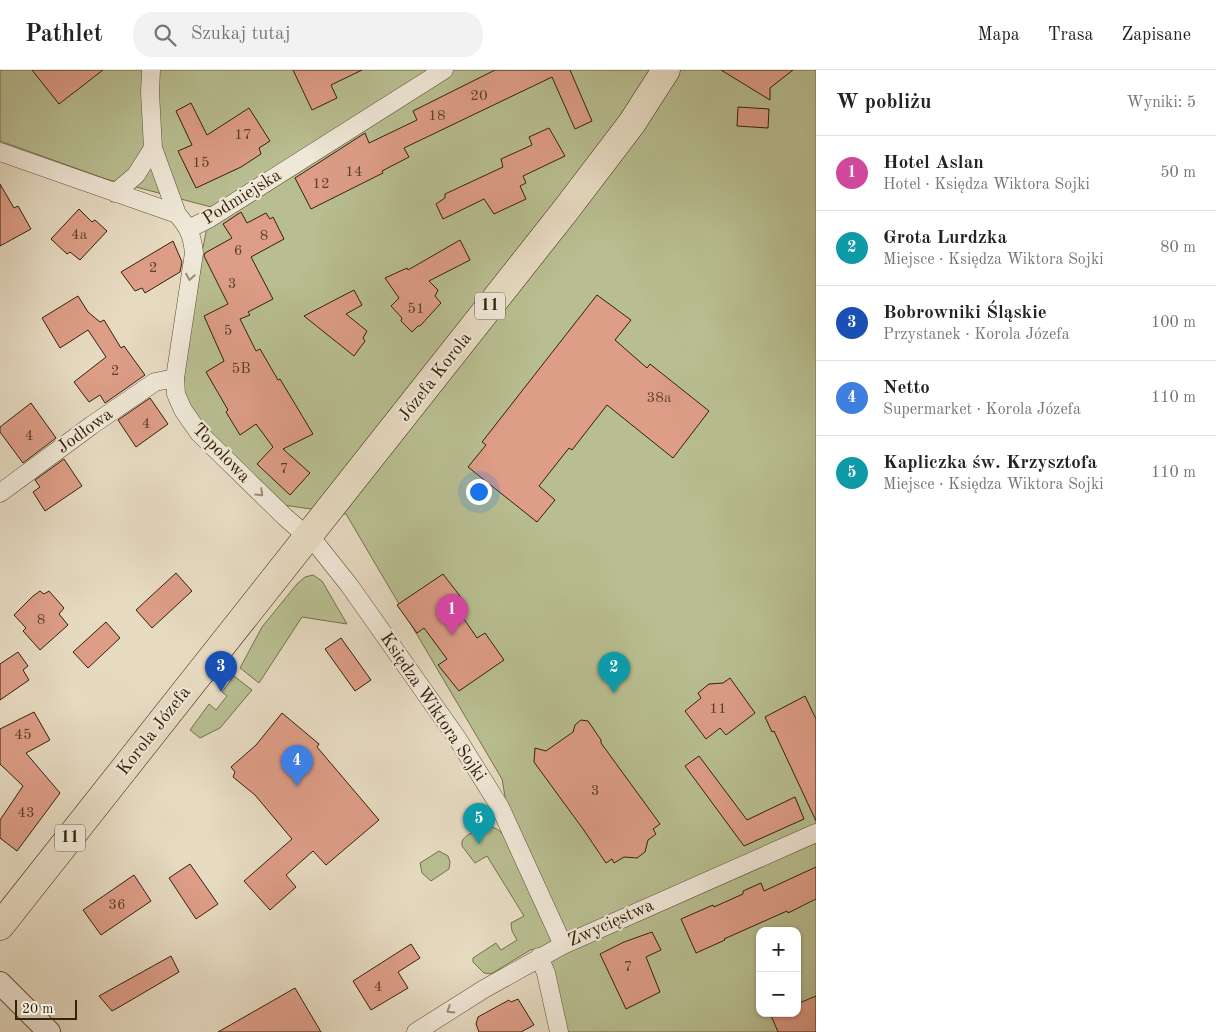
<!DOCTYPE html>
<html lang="pl">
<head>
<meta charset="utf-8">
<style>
	body { margin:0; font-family:"Old Standard TT",serif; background:#f2f2f2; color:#222 }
	.controls { position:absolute; right:15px; bottom:15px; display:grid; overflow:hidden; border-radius:10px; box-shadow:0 1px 4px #0004 }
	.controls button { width:45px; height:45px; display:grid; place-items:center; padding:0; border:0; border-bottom:1px solid #e0e0e0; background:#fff; color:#222; font:25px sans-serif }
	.scale { position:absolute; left:15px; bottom:12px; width:62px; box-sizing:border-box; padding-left:5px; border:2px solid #332108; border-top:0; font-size:14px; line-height:18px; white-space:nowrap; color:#332108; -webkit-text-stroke:4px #efe7d7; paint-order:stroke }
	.you { position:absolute; left:478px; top:421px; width:18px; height:18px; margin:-12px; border:4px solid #fff; border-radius:50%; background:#1a73e8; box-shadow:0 0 0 8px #1a73e833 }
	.badge { display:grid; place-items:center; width:32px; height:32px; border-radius:50%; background:#7c3aed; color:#fff; font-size:16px; font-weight:700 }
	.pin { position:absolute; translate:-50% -41px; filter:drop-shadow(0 1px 2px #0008) }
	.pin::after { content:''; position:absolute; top:26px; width:18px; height:15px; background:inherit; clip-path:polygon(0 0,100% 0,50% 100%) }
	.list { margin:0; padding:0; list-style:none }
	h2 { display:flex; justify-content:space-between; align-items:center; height:65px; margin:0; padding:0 20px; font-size:21px }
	h2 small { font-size:16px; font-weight:400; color:#767676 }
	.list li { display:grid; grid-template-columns:32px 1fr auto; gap:15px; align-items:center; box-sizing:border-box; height:75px; padding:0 20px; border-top:1px solid #e0e0e0 }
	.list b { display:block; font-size:19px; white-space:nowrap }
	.list p { margin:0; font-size:16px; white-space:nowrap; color:#767676 }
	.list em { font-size:16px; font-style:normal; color:#767676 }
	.icon { flex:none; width:28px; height:28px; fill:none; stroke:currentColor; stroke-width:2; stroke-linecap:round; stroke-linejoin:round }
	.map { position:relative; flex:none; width:816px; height:962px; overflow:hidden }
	header { display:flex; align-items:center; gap:30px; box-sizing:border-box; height:70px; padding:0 25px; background:#fff; border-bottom:1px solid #e0e0e0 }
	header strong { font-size:24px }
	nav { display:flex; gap:28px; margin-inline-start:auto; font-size:18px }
	.search { width:350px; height:45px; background:#f2f2f2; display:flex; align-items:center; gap:12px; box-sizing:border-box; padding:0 18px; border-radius:20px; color:#767676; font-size:19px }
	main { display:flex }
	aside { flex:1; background:#fff }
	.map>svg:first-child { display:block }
	.green { fill:#b8be91; stroke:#76704c; fill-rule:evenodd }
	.building { fill:#dd9d87; stroke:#332108 }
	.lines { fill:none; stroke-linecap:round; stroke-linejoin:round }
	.minor-casing { stroke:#604f36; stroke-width:19 }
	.tertiary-casing { stroke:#604f36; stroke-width:24 }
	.trunk-casing { stroke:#332108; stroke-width:29 }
	.minor { stroke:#efe7d7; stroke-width:18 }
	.tertiary { stroke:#efe7d7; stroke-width:22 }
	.trunk { stroke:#e6dac1; stroke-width:28 }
	.oneway { stroke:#9a8e7a }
	.labels { text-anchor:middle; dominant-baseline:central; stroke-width:4.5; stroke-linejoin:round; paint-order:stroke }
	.number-label { font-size:15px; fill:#5e4028 }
	.shield { fill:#efe7d7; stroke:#6b5c46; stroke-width:1 }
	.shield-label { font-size:16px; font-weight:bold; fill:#332108 }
	.street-label { font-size:18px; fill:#332108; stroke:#efe7d7 }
</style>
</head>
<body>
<header>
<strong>Pathlet</strong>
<div class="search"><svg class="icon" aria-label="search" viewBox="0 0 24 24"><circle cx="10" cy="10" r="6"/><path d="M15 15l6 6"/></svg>Szukaj tutaj</div>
<nav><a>Mapa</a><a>Trasa</a><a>Zapisane</a></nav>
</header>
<main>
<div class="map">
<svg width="816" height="962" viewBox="0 0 816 962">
	<rect width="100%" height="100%" fill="#e6dac1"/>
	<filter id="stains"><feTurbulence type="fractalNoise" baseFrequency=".004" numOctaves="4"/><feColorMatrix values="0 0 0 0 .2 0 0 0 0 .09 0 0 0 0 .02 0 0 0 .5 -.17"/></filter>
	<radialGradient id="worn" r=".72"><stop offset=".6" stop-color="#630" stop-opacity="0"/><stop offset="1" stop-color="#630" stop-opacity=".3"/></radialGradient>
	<path class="green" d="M 0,0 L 816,0 L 816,962 L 553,962 L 536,900 L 532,879 L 491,904 L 484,903 L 473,892 L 473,888 L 496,873 L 501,880 L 517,870 L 512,861 L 511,853 L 524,846 L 487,786 L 475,793 L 462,776 L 462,771 C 466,765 471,763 478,760 C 503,748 509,776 517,794 L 502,709 L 346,444 L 283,435 L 218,380 L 183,332 L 185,268 L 211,137 L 106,109 L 0,71 ZM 760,861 L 797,861 L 797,943 L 760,943 Z
		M 313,505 L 322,511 L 347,554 L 302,547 L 259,613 L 240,598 L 262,557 L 297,514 L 305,507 Z
		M 234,606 L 252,620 L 220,658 L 200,668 L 190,660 L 209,634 L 216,640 L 227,626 L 222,622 Z
		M 439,781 L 448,786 L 450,792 L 449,799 L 431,811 L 422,803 L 420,793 Z"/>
	<path class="building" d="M 32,0 L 103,0 L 59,34 Z
		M 293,0 L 362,0 L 331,15 L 337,28 L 312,40 Z
		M 495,0 L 570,0 L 592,51 L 575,59 L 552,7 L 404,78 L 409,87 L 382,101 L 383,103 L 311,139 L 295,108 L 365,63 L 369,73 L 417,50 L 413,41 Z
		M 721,0 L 793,0 L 770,18 L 770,30 Z
		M 191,33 L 207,65 L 249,38 L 270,71 L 259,78 L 261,84 L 241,97 L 196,118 L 178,81 L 192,75 L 176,41 Z
		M 738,37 L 769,39 L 768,58 L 737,56 Z
		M 549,58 L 565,86 L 523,106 L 526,113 L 520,116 L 526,129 L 494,144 L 484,129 L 443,149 L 436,134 L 445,128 L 445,124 L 503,97 L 501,89 L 532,75 L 529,67 Z
		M 0,114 L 14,138 L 18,136 L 31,159 L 0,176 Z
		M 79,139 L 92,152 L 95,150 L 107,161 L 80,190 L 70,182 L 67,184 L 51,169 Z
		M 241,142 L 247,153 L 266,143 L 270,149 L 273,147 L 284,169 L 251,187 L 273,229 L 248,242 L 250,245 L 240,249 L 256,281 L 260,279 L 278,310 L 280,309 L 313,364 L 283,379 L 310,403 L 290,425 L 257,394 L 273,377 L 256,354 L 240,365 L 226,342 L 228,340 L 206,302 L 224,291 L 204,246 L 228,234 L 204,186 L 205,183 L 232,168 L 223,154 Z
		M 460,170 L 470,190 L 429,211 L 438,220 L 435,226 L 441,233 L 420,256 L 418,256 L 412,262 L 401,251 L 402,248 L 391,236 L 399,228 L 385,208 L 407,198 L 408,200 Z
		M 173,171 L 182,192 L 180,202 L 145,223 L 142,218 L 135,221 L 121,202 Z
		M 354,220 L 362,235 L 346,244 L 367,261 L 363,268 L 365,271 L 354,286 L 304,246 Z
		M 597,225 L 631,250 L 615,270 L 647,298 L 650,294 L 709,341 L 673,388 L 607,335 L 572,380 L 569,378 L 539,416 L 555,430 L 537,452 L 468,397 L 486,375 L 482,372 Z
		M 78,226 L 88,242 L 100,252 L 104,250 L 121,278 L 124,276 L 145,305 L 105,333 L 100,325 L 89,332 L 74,312 L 106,287 L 88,260 L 60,278 L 42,248 Z
		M 150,328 L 168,354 L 136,377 L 118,350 Z
		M 31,333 L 56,368 L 23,393 L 0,362 L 0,357 Z
		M 64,389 L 82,416 L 45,441 L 33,422 L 40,417 L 35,410 Z
		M 176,503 L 192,521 L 152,558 L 136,540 Z
		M 443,504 L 463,530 L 455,536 L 477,568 L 485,563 L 504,590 L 459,621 L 438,595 L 447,589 L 424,558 L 417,563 L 397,535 Z
		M 40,521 L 44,524 L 49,521 L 64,538 L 59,544 L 68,555 L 40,580 L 23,561 L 26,558 L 14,545 L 33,526 Z
		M 106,552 L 120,568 L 88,598 L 73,582 Z
		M 341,568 L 371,610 L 355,621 L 325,579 Z
		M 18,582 L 28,596 L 23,600 L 29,610 L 0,630 L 0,594 Z
		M 730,608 L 755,643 L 726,665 L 720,658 L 706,669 L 685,641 L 701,628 L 698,623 L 709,614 L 723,613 Z
		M 805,626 L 816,649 L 816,751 L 774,661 L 772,662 L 765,647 Z
		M 34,642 L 50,670 L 26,683 L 60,723 L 17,781 L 0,768 L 0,750 L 23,716 L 0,694 L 0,659 Z
		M 282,643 L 319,674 L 317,677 L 379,750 L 326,795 L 313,781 L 286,805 L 296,817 L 270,840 L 244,811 L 292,769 L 255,725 L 233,707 L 235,702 L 231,697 L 256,675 Z
		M 581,650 L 588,651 L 601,670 L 601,673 L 660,754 L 653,759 L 656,764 L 648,770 L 645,782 L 637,788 L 624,787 L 614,793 L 612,789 L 606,793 L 583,759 L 534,692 L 535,678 L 546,681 L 573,662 L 575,655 Z
		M 699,686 L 747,750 L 795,727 L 804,749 L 744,776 L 685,696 Z
		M 190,794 L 218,834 L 196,849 L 169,808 Z
		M 816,797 L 816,829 L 788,843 L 787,841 L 724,869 L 725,870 L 696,883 L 681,849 L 713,835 L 714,837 L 743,824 L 743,821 L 761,813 L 764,821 Z
		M 134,805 L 151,831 L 101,865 L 83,840 Z
		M 652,862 L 661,880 L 646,887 L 660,922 L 626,939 L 600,884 L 624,872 Z
		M 411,874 L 420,888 L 398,902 L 408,918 L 371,940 L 353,911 Z
		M 171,886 L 179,902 L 121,936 L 112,941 L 99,926 Z
		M 295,918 L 321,962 L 218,962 Z
		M 816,926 L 816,962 L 778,962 L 770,943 L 797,943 L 797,934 Z
		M 518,929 L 534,955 L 521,962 L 479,962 L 476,954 L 478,947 L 509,930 L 511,932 Z"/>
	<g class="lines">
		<defs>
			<path id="minor" d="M 151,0 L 150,22 L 153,78 L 177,144
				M 0,82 L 177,144 C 189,158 192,165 194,183 L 175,308 L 176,324 L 183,340 L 199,363 L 285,447 L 318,476 L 349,515 L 457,668 L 500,737 L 563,875
				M 115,123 L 136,105 L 153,78
				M 189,159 L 210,148 L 444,0
				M 0,423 L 92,355 L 155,312 L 175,308
				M 539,887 L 546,903 L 559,962
				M 416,962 L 484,919 L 563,875 L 816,763"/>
			<path id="tertiary" d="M 0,913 L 49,962"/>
			<path id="trunk" d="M 0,856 L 565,141 L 632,53 L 666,0"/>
		</defs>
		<use href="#minor" class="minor-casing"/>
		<use href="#tertiary" class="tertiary-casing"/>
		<use href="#trunk" class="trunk-casing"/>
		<use href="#minor" class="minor"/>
		<use href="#tertiary" class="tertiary"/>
		<use href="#trunk" class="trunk"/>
	</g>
	<defs><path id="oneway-chevron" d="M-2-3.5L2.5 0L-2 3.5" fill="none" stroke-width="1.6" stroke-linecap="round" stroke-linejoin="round" transform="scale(1.25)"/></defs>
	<g class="oneway">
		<use href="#oneway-chevron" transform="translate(190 207) rotate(99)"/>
		<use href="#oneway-chevron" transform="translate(260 423) rotate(44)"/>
		<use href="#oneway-chevron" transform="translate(450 940) rotate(148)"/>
	</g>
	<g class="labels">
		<g class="number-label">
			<text x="479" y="26">20</text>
			<text x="437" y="46">18</text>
			<text x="243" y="65">17</text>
			<text x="201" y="93">15</text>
			<text x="354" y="102">14</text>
			<text x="321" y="114">12</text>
			<text x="79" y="165">4a</text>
			<text x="264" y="166">8</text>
			<text x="238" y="181">6</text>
			<text x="153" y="198">2</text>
			<text x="232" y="214">3</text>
			<text x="416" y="239">51</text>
			<text x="228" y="261">5</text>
			<text x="241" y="299">5B</text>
			<text x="115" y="301">2</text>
			<text x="659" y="328">38a</text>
			<text x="146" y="354">4</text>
			<text x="29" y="366">4</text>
			<text x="284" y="399">7</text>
			<text x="41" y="550">8</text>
			<text x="718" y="639">11</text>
			<text x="23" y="665">45</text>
			<text x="595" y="721">3</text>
			<text x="26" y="743">43</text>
			<text x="117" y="835">36</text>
			<text x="628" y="897">7</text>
			<text x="378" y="917">4</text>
		</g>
		<g class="shield">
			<rect x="475" y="222.5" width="30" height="27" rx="4"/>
			<rect x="55" y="754.5" width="30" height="27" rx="4"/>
		</g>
		<g class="shield-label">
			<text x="490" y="236">11</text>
			<text x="70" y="768">11</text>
		</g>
		<g class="street-label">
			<text transform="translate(242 127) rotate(-32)">Podmiejska</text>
			<text transform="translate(435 307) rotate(-52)">Józefa Korola</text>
			<text transform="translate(85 361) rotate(-36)">Jodłowa</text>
			<text transform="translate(221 383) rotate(46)">Topolowa</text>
			<text transform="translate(433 637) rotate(56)">Księdza Wiktora Sojki</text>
			<text transform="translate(154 661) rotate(-52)">Korola Józefa</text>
			<text transform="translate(611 853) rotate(-24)">Zwycięstwa</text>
		</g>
	</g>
	<rect width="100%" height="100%" filter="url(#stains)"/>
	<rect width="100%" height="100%" fill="url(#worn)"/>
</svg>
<div class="controls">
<button>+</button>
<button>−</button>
</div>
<div class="scale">20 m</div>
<div class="you"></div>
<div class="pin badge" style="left:452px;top:565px;background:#d1479c">1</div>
<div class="pin badge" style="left:614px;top:623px;background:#0f9aa8">2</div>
<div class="pin badge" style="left:221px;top:622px;background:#1a4fb4">3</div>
<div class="pin badge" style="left:297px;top:716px;background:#3f7fe0">4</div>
<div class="pin badge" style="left:479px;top:774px;background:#0f9aa8">5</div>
</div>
<aside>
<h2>W pobliżu<small>Wyniki: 5</small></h2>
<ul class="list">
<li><span class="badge" style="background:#d1479c">1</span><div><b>Hotel Aslan</b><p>Hotel · Księdza Wiktora Sojki</p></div><em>50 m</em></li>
<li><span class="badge" style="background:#0f9aa8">2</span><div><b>Grota Lurdzka</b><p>Miejsce · Księdza Wiktora Sojki</p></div><em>80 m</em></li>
<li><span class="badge" style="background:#1a4fb4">3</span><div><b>Bobrowniki Śląskie</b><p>Przystanek · Korola Józefa</p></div><em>100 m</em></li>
<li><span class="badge" style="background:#3f7fe0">4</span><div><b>Netto</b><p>Supermarket · Korola Józefa</p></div><em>110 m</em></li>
<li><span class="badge" style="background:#0f9aa8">5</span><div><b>Kapliczka św. Krzysztofa</b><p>Miejsce · Księdza Wiktora Sojki</p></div><em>110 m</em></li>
</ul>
</aside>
</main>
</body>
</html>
